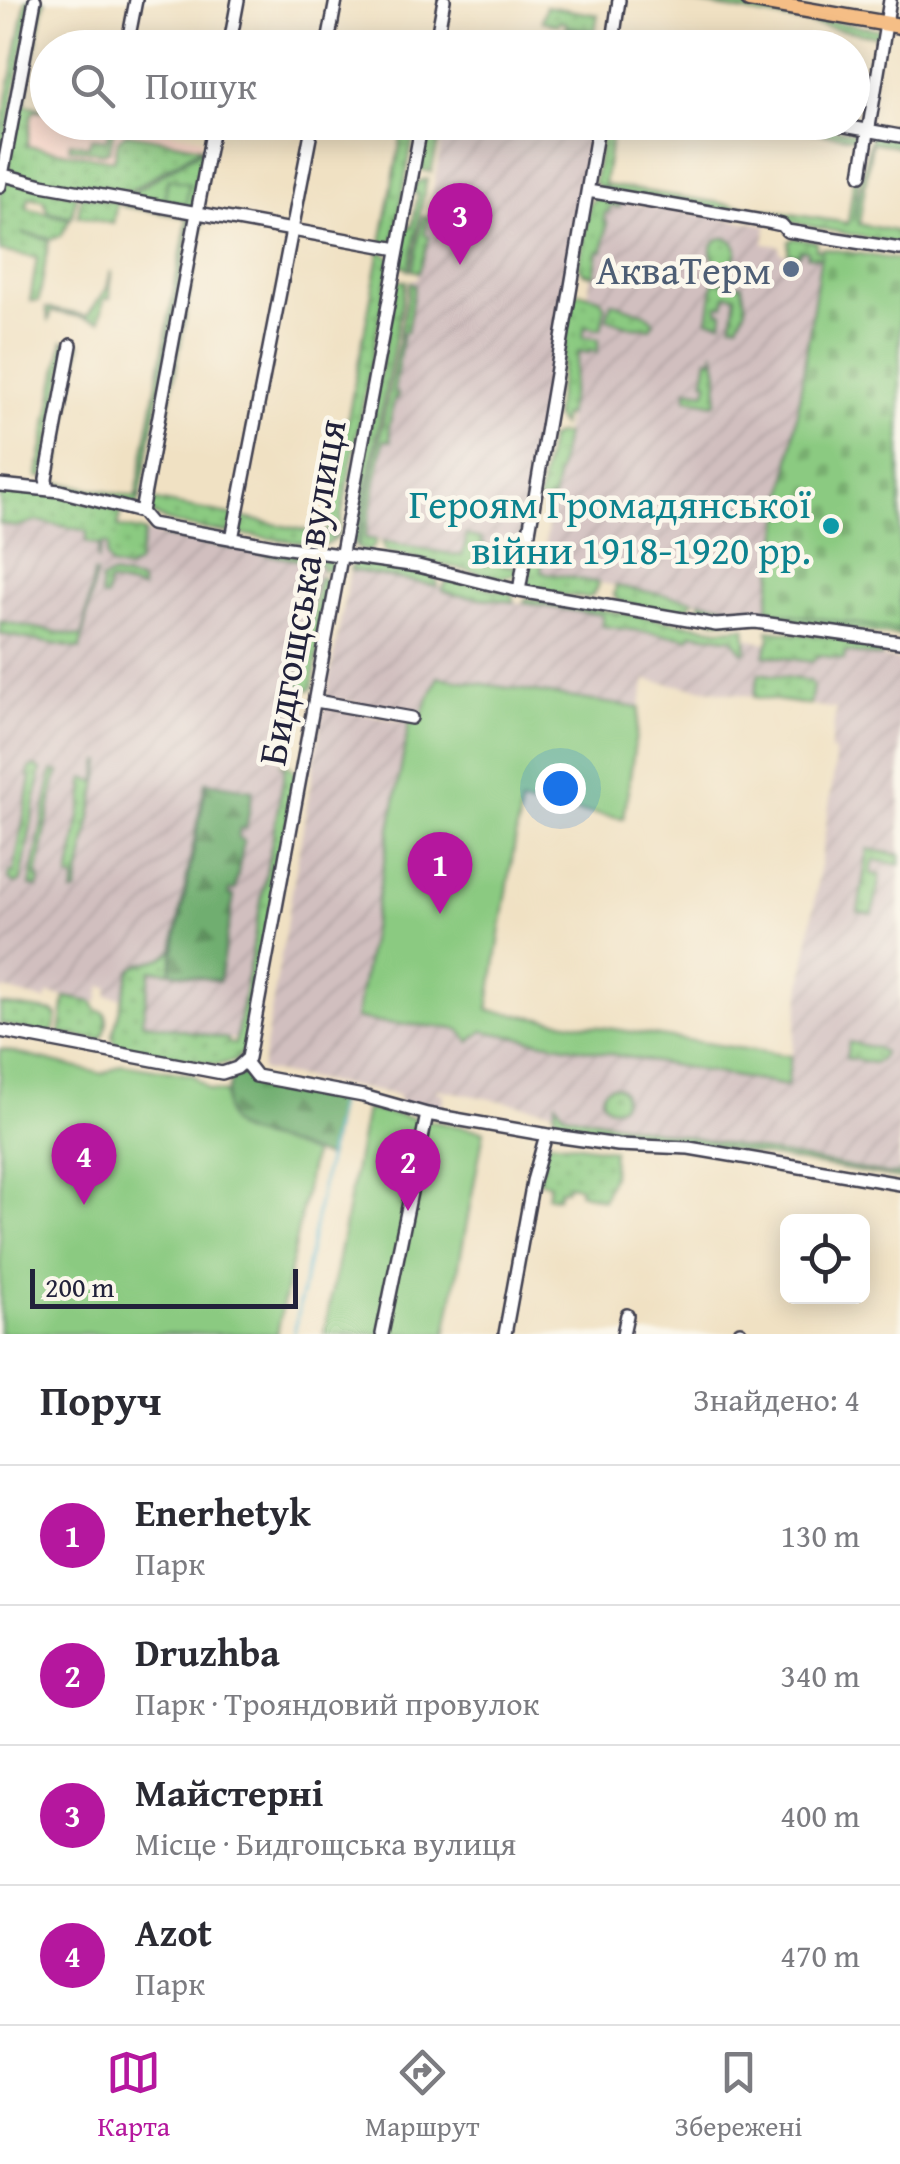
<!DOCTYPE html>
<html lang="uk">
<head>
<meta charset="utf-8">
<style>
	body { margin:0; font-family:"Gentium Book Plus",serif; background:#f2f2f3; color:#2b2b33 }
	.controls { position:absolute; right:30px; bottom:30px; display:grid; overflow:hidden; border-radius:15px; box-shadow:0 5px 25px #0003 }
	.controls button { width:90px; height:90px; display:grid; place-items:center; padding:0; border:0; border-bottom:2px solid #e1e1e2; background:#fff; color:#2b2b33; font:50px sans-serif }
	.scale { position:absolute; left:30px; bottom:25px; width:268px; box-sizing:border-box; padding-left:10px; border:5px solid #22223b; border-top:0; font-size:28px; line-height:35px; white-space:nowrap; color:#22223b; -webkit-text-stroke:8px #fbf7ec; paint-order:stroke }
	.you { position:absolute; left:560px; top:788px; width:35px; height:35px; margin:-25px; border:8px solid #fff; border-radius:50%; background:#1a73e8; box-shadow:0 0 0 15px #1a73e833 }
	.badge { display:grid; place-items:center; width:65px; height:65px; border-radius:50%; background:#b5179e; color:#fff; font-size:32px; font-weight:700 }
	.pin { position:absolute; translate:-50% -82px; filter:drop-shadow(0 2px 5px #0008) }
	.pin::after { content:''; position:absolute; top:52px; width:35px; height:30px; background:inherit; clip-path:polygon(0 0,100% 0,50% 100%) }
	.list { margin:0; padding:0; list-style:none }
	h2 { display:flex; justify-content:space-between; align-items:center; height:130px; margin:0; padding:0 40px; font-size:42px }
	h2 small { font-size:32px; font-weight:400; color:#7c7c81 }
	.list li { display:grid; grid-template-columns:65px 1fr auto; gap:30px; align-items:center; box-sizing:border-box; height:140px; padding:0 40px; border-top:2px solid #e1e1e2 }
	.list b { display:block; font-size:38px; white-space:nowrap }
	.list p { margin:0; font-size:32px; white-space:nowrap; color:#7c7c81 }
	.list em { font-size:32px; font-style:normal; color:#7c7c81 }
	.icon { flex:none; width:55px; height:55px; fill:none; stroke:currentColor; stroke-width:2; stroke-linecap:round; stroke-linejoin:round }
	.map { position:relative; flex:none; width:900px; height:1334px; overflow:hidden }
	.search { position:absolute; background:#fff; box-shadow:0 5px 25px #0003; left:30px; right:30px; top:30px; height:110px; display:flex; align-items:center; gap:25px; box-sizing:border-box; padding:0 35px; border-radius:55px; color:#7c7c81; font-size:38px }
	.sheet { height:690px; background:#fff }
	nav { display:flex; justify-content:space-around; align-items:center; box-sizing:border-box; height:140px; border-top:2px solid #e1e1e2; background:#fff; font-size:28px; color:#7c7c81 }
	nav a { display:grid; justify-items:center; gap:5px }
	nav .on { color:#b5179e }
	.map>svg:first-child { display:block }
	.built { fill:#f6d2c5 }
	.industrial { fill:url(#industrial-furrows) }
	.grass { fill:url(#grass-dots); stroke:#56765e; stroke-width:2.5 }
	.forest { fill:url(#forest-firs); stroke:#496855; stroke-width:2.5 }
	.cemetery { fill:url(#cemetery-stones); stroke:#56765e; stroke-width:2.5 }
	.garden { fill:#8bca81; stroke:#56765e; stroke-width:2.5 }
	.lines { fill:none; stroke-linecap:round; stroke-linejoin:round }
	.stream { stroke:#58bad6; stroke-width:2.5 }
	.minor-casing { stroke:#413f4f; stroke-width:16 }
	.major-casing { stroke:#413f4f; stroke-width:19 }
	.minor { stroke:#fff; stroke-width:11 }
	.major { stroke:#f5be86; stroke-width:14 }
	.service-dot { fill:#5c6f8a; stroke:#fbf7ec; stroke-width:4 }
	.culture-dot { fill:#0f9aa8; stroke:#fbf7ec; stroke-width:4 }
	.labels { text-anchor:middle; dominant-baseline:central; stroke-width:9; stroke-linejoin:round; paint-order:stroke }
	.service-label { font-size:40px; fill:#4e5e75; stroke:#fbf7ec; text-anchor:end }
	.culture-label { font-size:40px; fill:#0d838f; stroke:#fbf7ec; text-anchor:end }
	.street-label { font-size:40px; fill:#22223b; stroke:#fbf7ec }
</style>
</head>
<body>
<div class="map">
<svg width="900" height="1334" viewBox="0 0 900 1334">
	<defs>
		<pattern id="industrial-furrows" width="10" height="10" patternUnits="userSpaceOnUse" patternTransform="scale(2.5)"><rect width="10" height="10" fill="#d1bfbf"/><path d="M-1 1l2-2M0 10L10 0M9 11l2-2" fill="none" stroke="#b3a4a5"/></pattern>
		<pattern id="grass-dots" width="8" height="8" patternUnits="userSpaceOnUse" patternTransform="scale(2.5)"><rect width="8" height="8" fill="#8bca81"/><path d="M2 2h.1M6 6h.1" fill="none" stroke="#78ad70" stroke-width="1.8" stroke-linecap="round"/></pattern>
		<pattern id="forest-firs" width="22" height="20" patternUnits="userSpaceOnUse" patternTransform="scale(2.5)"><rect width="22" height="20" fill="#70ae6f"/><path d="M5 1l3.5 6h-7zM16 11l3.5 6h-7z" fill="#5c8d5c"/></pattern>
		<pattern id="cemetery-stones" width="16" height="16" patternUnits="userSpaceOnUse" patternTransform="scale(2.5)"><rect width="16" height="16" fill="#8bca81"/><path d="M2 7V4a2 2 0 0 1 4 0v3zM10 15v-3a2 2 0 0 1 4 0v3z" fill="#78ad70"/></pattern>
	</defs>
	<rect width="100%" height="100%" fill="#fbf7ec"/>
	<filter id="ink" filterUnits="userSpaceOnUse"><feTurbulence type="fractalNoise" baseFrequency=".01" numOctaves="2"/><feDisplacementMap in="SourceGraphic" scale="20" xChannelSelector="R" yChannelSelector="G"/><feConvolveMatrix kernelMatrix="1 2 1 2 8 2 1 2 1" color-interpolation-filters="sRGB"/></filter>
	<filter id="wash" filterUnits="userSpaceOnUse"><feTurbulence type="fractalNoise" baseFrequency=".0048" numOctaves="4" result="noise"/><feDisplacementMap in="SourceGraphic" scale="40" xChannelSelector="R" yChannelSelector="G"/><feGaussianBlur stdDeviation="2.25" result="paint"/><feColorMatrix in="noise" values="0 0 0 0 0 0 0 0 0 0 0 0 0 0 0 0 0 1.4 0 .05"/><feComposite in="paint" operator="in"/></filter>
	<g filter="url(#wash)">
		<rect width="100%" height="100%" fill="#f0e1c3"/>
		<path class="built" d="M 25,105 L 47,109 L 48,122 L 164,123 L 163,131 L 202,138 L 200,148 L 119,188 L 13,168 Z"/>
		<path class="industrial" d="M 445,123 L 591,123 L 516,567 L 365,538 L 384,440 L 379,439 L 401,322 L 410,280 L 417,278 Z
			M 604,199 L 767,225 L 764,244 L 780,246 L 780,252 L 786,254 L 798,254 L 799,250 L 808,251 L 808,256 L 821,258 L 767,614 L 757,608 L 747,610 L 540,572 Z
			M 0,506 L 322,564 L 287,755 L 286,759 L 281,759 L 280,767 L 285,768 L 237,1040 L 142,1023 L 123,1002 L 123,998 L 107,996 L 108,987 L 101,986 L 98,1002 L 48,994 L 46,1001 L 2,989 L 0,993 Z
			M 350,570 L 437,586 L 458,593 L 746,637 L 766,643 L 768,640 L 900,660 L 899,1175 L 437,1089 L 436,1092 L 444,1093 L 442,1109 L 423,1108 L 400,1103 L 397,1095 L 261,1070 L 324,707 L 410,722 L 394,815 L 382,1023 L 460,1030 L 470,1041 L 483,1031 L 787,1085 L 834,772 L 835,752 L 830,751 L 836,709 L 646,680 L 640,708 L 437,680 L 421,714 L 326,698 Z"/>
		<path class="grass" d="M 26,0 L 32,0 L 0,170 L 0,135 Z
			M 39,0 L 45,0 L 25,104 L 47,111 L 36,110 L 32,114 L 27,146 L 114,160 L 118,140 L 126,133 L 202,147 L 128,192 L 92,185 L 40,182 L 12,171 L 8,163 Z
			M 679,0 L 708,0 L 882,30 L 881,37 Z
			M 546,6 L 598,15 L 595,31 L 566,26 L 566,23 L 559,21 L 558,25 L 542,21 Z
			M 566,28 L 595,33 L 592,47 L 575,47 L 562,30 Z
			M 103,123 L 115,123 L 110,150 L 103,153 L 69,148 L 70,142 L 89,146 L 91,138 L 107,140 L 110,124 Z
			M 404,123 L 416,123 L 394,239 L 389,243 L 381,243 Z
			M 427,123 L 443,123 L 431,172 L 422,170 L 419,164 Z
			M 604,123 L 614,123 L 603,190 L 594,183 Z
			M 759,123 L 802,123 L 862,134 L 854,221 L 871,135 L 900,140 L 900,147 L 872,142 L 859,224 L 900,232 L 900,245 L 790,222 L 605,191 L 605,185 L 848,223 L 859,139 Z
			M 203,149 L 194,206 L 188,208 L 129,195 Z
			M 8,179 L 76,195 L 72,217 L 47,211 L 44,200 L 29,197 L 27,208 L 70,219 L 61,236 L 53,239 L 21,233 L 49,240 L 39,301 L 30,301 L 37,258 L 0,251 L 0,195 Z
			M 427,179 L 409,270 L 401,264 L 407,226 L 412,227 L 418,194 L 413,193 L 417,182 Z
			M 455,191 L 464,194 L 455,239 L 446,237 Z
			M 81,195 L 117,202 L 113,224 L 78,216 Z
			M 596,197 L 620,202 L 620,207 L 610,206 L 609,212 L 605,212 L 604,221 L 607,222 L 603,251 L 598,251 L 594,275 L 584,273 L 579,267 L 590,203 Z
			M 123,203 L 187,215 L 191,222 L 140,496 L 136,495 L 187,221 L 185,217 L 122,206 Z
			M 423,216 L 428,217 L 425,235 L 430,236 L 419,272 L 412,270 Z
			M 204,217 L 152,498 L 146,497 L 199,218 Z
			M 794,238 L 817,242 L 816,249 L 822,251 L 821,258 L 807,256 L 808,251 L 800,250 L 799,255 L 788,253 L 789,241 Z
			M711 251a13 13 0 1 1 26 0a13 13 0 1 1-26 0Z
			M 380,250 L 391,258 L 338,534 L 326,532 Z
			M 111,271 L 110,298 L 104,299 L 100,321 L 52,311 L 49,320 L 46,308 L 87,316 L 107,288 Z
			M 567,271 L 517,574 L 501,578 L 385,552 L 382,541 L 462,556 L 467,535 L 482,539 L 481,544 L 486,545 L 484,561 L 516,567 Z
			M 397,281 L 406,281 L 356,547 L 349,538 Z
			M 714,281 L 742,285 L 746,308 L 738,324 L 732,324 L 736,296 L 726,294 L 724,305 L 718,305 L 718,311 L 723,312 L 722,322 L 708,320 Z
			M 410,282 L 415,284 L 407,332 L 403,332 L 394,392 L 398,393 L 397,399 L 394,399 L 389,428 L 391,441 L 384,440 L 365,538 L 376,540 L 375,545 L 368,552 L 358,549 Z
			M 578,292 L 600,298 L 605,307 L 601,329 L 585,326 L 583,337 L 599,339 L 597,353 L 590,349 L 589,353 L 579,351 L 567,416 L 563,416 L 561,426 L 554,417 L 573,296 Z
			M 611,302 L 645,313 L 654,322 L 650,328 L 632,327 L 607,318 Z
			M 63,341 L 69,342 L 43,478 L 37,476 Z
			M 74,343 L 81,344 L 56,480 L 51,479 Z
			M 714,351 L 718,374 L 717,401 L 714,404 L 687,398 L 687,389 L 706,392 L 708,382 L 704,380 L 708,358 L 713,359 Z
			M 557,434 L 565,434 L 550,516 L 550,498 L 545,502 L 538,502 L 549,439 Z
			M 50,481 L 140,498 L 136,506 L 55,485 Z
			M 0,489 L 53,493 L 121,511 L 118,527 L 145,532 L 137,564 L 127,570 L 111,566 L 106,557 L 108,545 L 102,543 L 97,561 L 99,545 L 86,542 L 87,531 L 37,521 L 15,527 L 0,524 Z
			M 146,499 L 235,516 L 229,533 C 206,529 161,525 145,509 Z
			M 240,517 L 337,537 L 328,544 L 317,545 L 238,534 Z
			M 172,533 L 331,560 L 332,569 L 321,570 L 321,564 L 164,536 Z
			M 530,560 L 542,563 L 541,572 L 599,583 L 592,596 L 587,598 L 546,593 L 528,586 Z
			M 354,562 L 428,572 L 438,582 L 437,586 L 350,570 Z
			M 94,573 L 96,573 L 80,649 L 0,634 L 0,621 L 82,637 Z
			M 111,575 L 140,581 L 142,589 L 109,582 L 106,598 L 101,597 L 101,581 Z
			M 319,577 L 330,581 L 312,688 L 309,690 L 299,686 Z
			M 455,579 L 513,594 L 514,602 L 456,595 L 442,590 L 446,582 Z
			M 616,586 L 694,600 L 683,613 L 666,613 L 619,601 L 614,596 Z
			M 526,598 L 720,629 L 745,627 L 747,650 L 743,653 L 733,639 L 692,633 L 689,638 L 602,626 L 602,615 L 524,603 Z
			M 700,601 L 749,610 L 753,608 L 752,617 C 732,619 699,631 700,601 Z
			M 760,609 L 766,614 L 767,611 L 900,630 L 900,636 L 773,619 L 763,615 Z
			M 768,630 L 881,643 L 884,652 L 881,657 L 845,652 L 844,660 L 819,655 L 812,662 L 764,655 L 770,638 Z
			M 759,673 L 810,681 L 813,686 L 810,705 L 754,697 Z
			M 100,762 L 102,762 L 76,892 L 72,893 L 75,879 L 69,878 L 85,787 L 83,786 L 84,778 L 96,782 Z
			M 281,764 L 290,766 L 296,775 L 248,1045 L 235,1061 L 217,1065 L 138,1049 L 119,1050 L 112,1037 L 130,971 C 142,957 161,966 173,949 L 205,782 L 207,782 L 170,972 L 151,970 L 142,1022 L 228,1039 L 228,1043 L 235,1044 L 285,769 Z
			M 35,766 L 41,770 L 21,881 L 16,884 L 9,880 L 10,872 L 14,872 L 31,777 L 28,776 L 30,767 Z
			M 52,771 L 60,772 L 55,781 L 37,877 L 40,878 L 38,887 L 30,886 Z
			M 868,849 L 900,855 L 900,865 L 874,860 L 871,873 L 880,875 L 873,914 L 858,912 Z
			M 65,997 L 93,1002 L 96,1010 L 104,1012 C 110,1020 106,1033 100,1040 L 60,1034 Z
			M 0,1004 L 54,1012 L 57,1016 L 54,1030 L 48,1035 L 0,1024 Z
			M 849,1042 L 876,1048 L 883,1052 L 880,1060 L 873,1063 L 846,1058 Z
			M602 1097a11 11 0 1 1 22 0a11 11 0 1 1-22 0Z
			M 556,1102 L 565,1114 L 886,1174 L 899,1175 L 900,1170 L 900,1179 L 692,1143 L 595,1138 L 559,1127 L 554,1112 Z
			M 551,1141 L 613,1150 L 612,1176 L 603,1200 L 579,1192 L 580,1187 L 568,1185 L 566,1190 L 560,1189 L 558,1197 L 547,1196 L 550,1184 L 538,1181 L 547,1144 Z"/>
		<path class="forest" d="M 207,782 L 253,790 L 246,829 L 240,828 L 238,838 L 244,840 L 235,890 L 229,890 L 229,895 L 234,896 L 219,981 L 170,972 Z
			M 243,1074 L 264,1085 L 340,1093 L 328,1157 C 311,1154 297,1148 281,1143 C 240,1130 211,1134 232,1078 Z"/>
		<path class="cemetery" d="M 822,248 L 900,260 L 900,630 L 767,611 Z"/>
		<path class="garden" d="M 168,179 L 189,183 L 186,204 L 164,200 Z
			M 438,677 L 640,708 L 624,818 L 521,804 L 488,1010 L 791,1056 L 787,1086 L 483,1031 L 470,1042 L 460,1030 C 425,1023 390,1027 356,1018 L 411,712 L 422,714 Z
			M 0,1049 L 103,1074 L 122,1064 L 192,1075 L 209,1090 L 226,1093 C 221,1133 243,1133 274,1141 C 287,1144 300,1149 313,1154 L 277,1334 L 0,1334 Z
			M 366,1109 L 484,1131 L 446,1334 L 324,1334 Z"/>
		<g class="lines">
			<path class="stream" d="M 294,1334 L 338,1101"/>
		</g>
	</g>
	<g filter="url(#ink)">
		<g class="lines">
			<defs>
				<path id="minor" d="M 128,41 L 136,0
					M 229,48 L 238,0
					M 327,48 L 336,0
					M 435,48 L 444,0
					M 612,48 L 619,0
					M 822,122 L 900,136
					M 0,174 L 42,185 L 398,249
					M 861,175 L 890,0
					M 0,186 L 35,0
					M 588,191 L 768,222 L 782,225 L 787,231 L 900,249
					M 0,485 L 60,491 L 141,512 L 151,524 L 274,546 L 418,566 L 519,591 L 694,621 L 716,625 L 755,622 L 900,642
					M 48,489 L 46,479 L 71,345
					M 141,512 L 214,122
					M 232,539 L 313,122
					M 519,591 L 599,122
					M 316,701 L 411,718
					M 0,1031 L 222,1073 L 237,1068 L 248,1058 L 422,122
					M 245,1062 L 256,1076 L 363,1096 L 427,1114 L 548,1135 L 618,1145 L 689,1148 L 900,1184
					M 382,1334 L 427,1114
					M 505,1334 L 533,1181 L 546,1135
					M 623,1334 L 627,1315
					M 740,1334 L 740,1332"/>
				<path id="major" d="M 749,0 L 900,26"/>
			</defs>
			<use href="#minor" class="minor-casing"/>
			<use href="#major" class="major-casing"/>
			<use href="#minor" class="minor"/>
			<use href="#major" class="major"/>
		</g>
	</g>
	<circle class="service-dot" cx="791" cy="269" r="10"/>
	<circle class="culture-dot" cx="831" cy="526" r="10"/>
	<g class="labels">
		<g class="service-label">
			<text x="771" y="269">АкваТерм</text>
		</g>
		<g class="culture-label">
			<text x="811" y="503">Героям Громадянської<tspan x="811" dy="46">війни 1918-1920 рр.</tspan></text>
		</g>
		<g class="street-label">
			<text transform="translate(301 592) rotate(-80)">Бидгощська вулиця</text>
		</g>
	</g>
</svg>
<div class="controls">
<button><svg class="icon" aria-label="locate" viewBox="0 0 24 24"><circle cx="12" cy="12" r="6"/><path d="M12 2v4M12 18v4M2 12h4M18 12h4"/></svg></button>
</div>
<div class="scale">200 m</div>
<div class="you"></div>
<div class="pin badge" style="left:440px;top:914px">1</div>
<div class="pin badge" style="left:408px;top:1211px">2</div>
<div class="pin badge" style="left:460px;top:265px">3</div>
<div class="pin badge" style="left:84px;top:1205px">4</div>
<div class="search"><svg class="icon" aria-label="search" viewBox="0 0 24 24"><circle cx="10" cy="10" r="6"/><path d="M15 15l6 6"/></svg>Пошук</div>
</div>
<section class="sheet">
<h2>Поруч<small>Знайдено: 4</small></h2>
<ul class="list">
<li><span class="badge">1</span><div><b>Enerhetyk</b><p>Парк</p></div><em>130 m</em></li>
<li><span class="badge">2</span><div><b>Druzhba</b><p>Парк · Трояндовий провулок</p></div><em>340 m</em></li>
<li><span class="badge">3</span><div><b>Майстерні</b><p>Місце · Бидгощська вулиця</p></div><em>400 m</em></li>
<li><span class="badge">4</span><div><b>Azot</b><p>Парк</p></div><em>470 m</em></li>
</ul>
</section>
<nav>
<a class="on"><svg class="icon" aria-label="map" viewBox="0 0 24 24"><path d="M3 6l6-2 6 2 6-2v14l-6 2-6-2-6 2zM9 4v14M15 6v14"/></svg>Карта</a>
<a><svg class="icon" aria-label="directions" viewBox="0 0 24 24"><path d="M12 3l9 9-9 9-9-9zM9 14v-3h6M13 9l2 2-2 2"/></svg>Маршрут</a>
<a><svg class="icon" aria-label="saved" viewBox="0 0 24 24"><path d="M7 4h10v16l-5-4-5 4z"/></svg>Збережені</a>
</nav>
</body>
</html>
